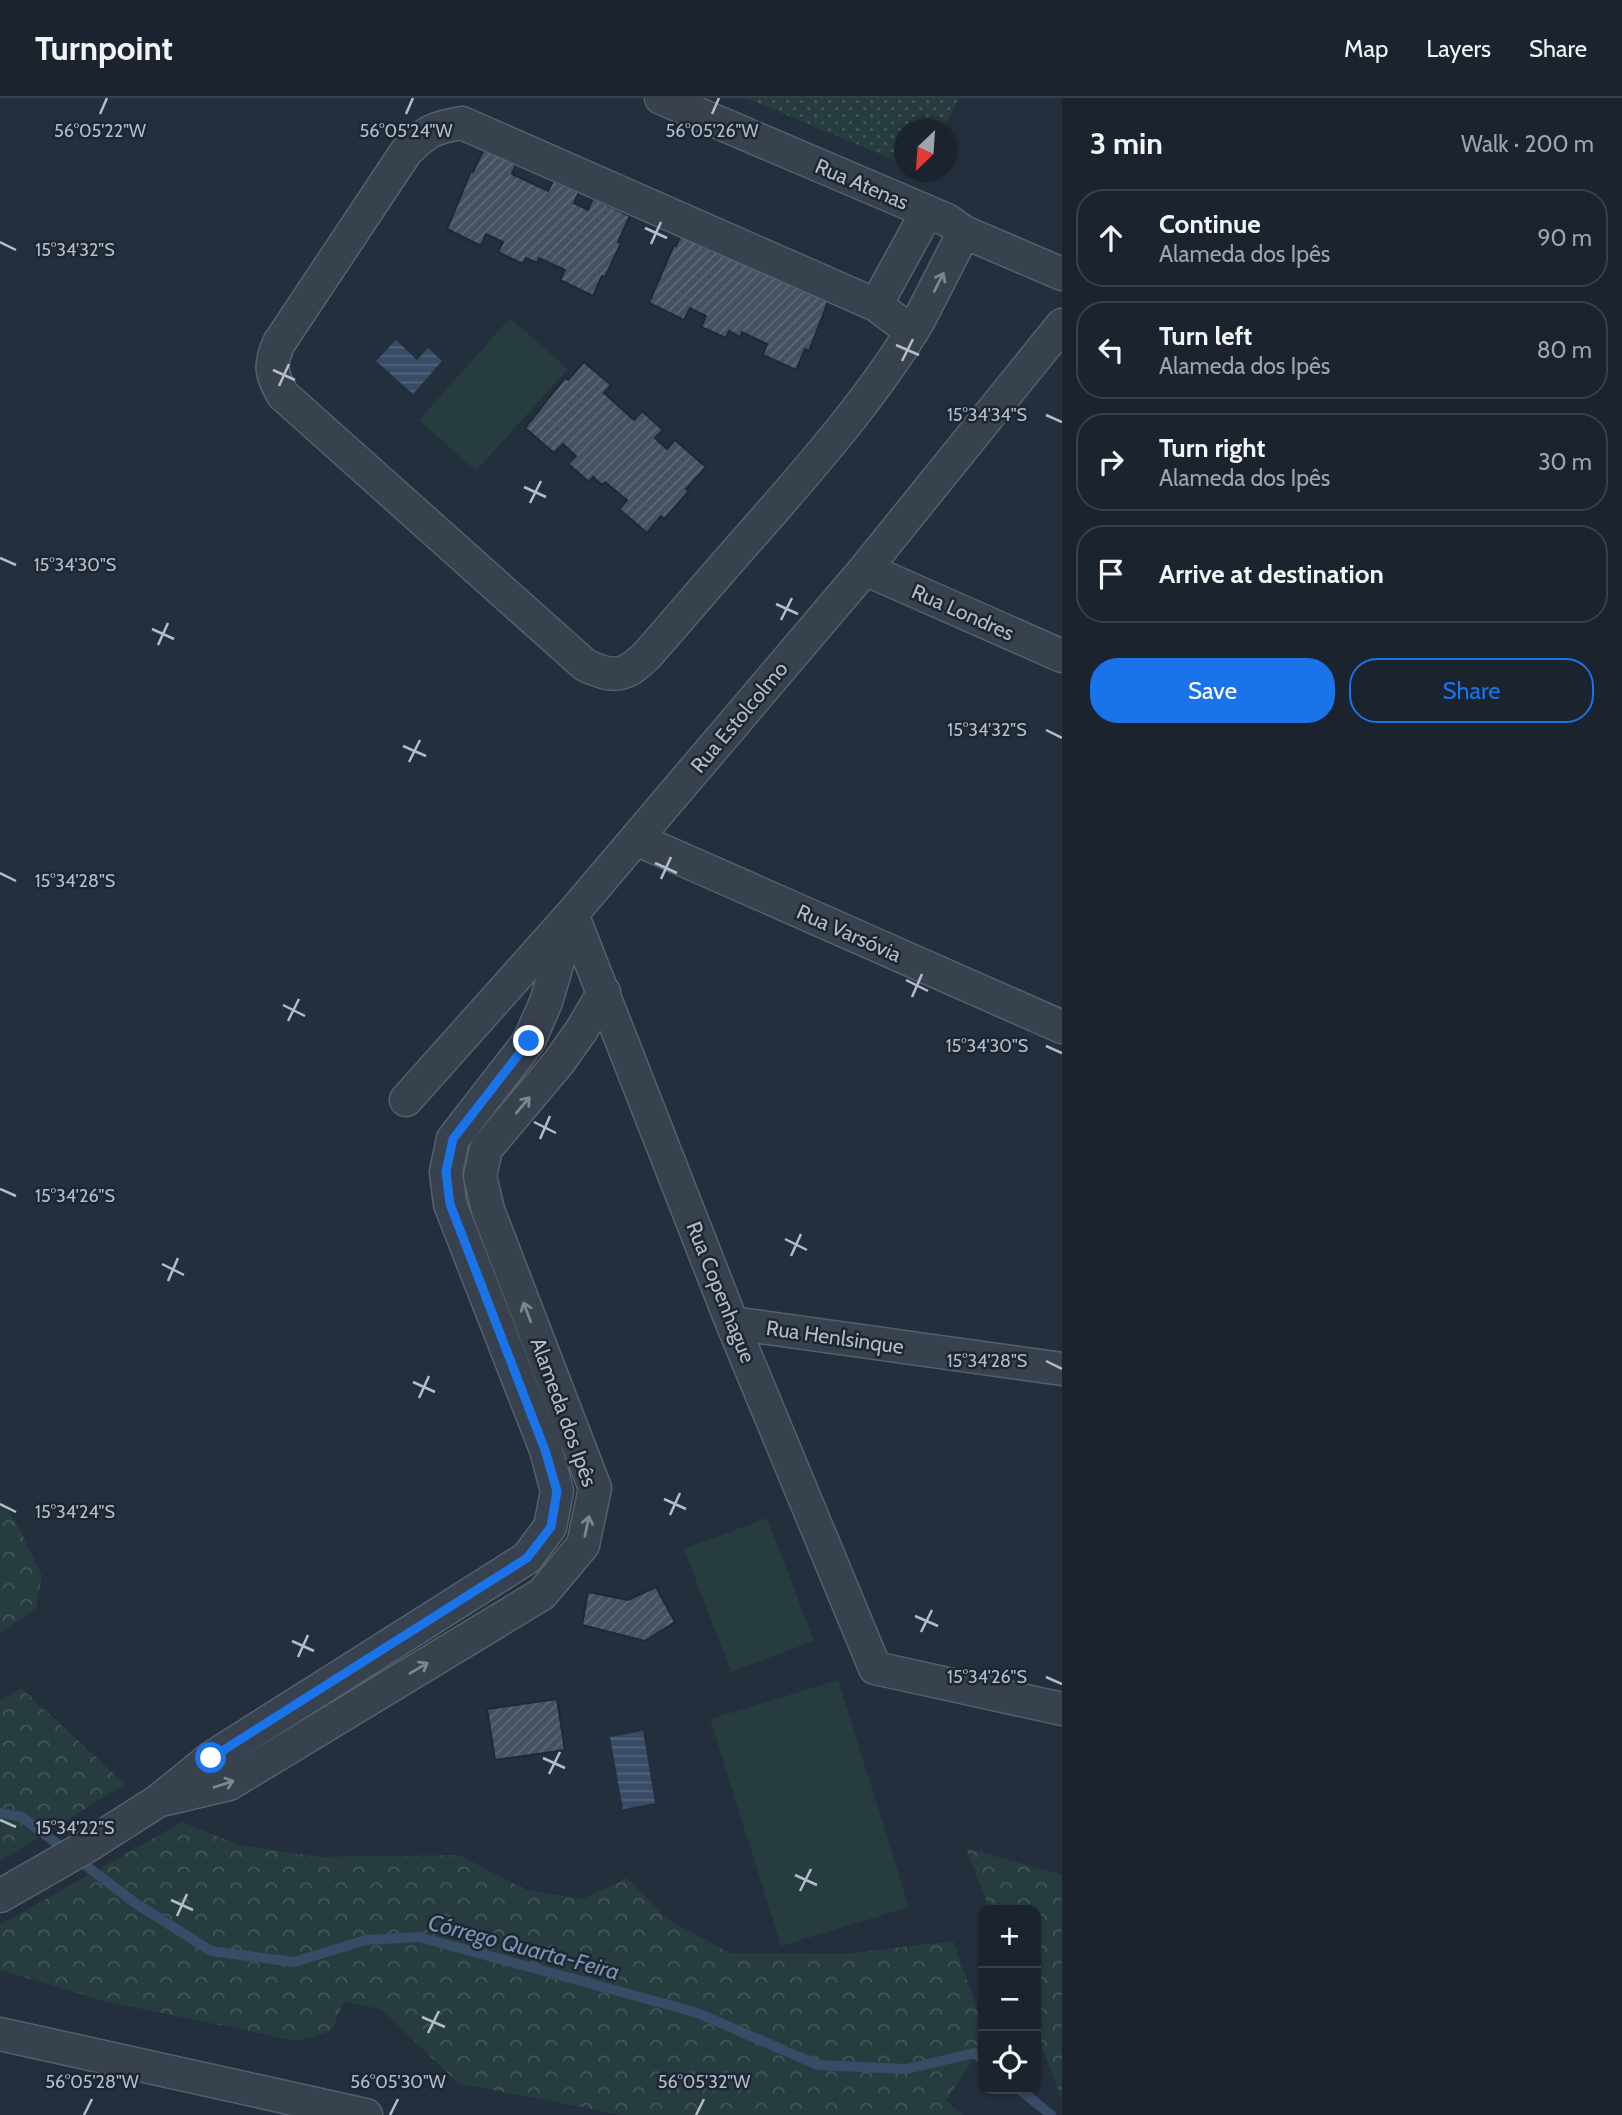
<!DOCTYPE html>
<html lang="en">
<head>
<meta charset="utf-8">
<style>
	body { margin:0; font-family:Cabin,sans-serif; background:#282f3a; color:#f1f3f6 }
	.controls { position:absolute; right:21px; bottom:21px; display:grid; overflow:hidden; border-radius:14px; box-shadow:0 2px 5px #0004 }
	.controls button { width:63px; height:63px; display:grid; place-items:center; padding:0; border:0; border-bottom:2px solid #39404a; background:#1b232e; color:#f1f3f6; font:35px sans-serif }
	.compass { position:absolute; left:894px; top:21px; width:63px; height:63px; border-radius:50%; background:#1b232e; box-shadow:0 2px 5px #0004; rotate:205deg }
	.stop { position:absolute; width:21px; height:21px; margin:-16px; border:5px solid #1a73e8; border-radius:50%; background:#fff }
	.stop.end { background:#1a73e8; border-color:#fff; box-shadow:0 2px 7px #0008 }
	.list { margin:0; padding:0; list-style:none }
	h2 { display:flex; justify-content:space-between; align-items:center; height:91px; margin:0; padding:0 28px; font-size:30px }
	h2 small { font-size:23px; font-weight:400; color:#a0a4aa }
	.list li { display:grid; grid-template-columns:46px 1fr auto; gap:21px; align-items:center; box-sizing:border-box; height:98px; margin:0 14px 14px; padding:0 14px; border:2px solid #39404a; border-radius:28px }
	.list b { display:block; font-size:26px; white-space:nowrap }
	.list p { margin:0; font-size:23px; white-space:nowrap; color:#a0a4aa }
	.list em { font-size:23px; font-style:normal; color:#a0a4aa }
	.actions { display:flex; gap:14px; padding:21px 28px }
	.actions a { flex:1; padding:16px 0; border:2px solid #1a73e8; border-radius:28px; text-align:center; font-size:24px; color:#1a73e8 }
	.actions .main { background:#1a73e8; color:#fff }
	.icon { flex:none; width:38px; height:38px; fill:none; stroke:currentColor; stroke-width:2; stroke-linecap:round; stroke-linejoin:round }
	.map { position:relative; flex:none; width:1062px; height:2017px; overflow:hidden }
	header { display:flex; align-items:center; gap:42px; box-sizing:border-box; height:98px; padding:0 35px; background:#1b232e; border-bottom:2px solid #39404a }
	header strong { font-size:33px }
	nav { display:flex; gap:38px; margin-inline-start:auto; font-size:24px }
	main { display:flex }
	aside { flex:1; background:#1b232e }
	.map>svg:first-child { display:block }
	.green { fill:#263c3f }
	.forest { fill:url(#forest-crowns) }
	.park { fill:url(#park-dots) }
	.water { fill:url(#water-rules) }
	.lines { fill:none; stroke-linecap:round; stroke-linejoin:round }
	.stream { stroke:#394c67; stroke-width:10 }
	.building { fill:url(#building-hatch); stroke:#1f2835; stroke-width:2 }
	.street-casing { stroke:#565f6c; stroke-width:35 }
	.street { stroke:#38414e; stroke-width:32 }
	.oneway { stroke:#7c8592 }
	.route { stroke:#1a73e8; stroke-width:9 }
	.ticks { fill:none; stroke:#b4bcc9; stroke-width:2.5 }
	.labels { text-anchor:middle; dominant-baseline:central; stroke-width:5; stroke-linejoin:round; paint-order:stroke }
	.street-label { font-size:21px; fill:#b4bcc9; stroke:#1d2633 }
	.water-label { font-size:23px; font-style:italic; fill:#7c92b1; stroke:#1d2633 }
	.ticks-label { font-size:18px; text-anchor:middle; fill:#b4bcc9; stroke:#1d2633; stroke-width:5; stroke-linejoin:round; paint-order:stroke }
</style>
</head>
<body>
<header>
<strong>Turnpoint</strong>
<nav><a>Map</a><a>Layers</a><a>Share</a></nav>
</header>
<main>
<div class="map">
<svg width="1062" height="2017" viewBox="0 0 1062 2017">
	<defs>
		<pattern id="forest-crowns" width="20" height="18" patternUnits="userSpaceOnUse" patternTransform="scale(1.75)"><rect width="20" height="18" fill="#263c3f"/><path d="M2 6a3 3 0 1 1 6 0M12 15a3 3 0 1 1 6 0" fill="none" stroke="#435659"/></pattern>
		<pattern id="park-dots" width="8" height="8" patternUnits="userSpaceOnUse" patternTransform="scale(1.75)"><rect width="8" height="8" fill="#263c3f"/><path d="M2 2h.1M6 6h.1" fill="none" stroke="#435659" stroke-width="1.8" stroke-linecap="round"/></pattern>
		<pattern id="water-rules" width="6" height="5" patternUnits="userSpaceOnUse" patternTransform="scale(1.75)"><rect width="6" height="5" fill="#394c67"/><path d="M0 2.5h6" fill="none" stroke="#53647b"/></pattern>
		<pattern id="building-hatch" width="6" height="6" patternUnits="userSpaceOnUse" patternTransform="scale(1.75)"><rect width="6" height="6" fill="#455162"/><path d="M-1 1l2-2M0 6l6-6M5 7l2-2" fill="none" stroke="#5d6877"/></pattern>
	</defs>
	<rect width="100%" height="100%" fill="#242f3e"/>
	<path class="green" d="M 510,220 L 568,271 L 476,373 L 419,322 Z
		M 767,1420 L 814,1543 L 731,1574 L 684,1451 Z
		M 838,1582 L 909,1809 L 781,1848 L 710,1621 Z"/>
	<path class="forest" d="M 0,1400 L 19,1430 L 42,1478 L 36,1510 L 0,1535 Z
		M 21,1590 L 125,1686 L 0,1763 L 0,1603 Z
		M 182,1724 L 239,1747 L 319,1759 L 459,1757 L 526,1792 L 583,1801 L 627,1780 L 667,1821 L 730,1855 L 844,1856 L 953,1843 L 983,1927 L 983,1946 L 946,2003 L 963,2017 L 622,2017 L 458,1985 L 381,1911 L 344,1904 L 331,1933 L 297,1943 L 108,1904 L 0,1872 L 0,1827 Z
		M 966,1750 L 1062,1777 L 1062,2002 L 1036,1933 L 1036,1812 L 990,1812 Z"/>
	<path class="park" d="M 746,0 L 959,0 L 943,31 L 904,32 L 904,66 Z"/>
	<path class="water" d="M 396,242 L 417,262 L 428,250 L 442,263 L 413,296 L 376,263 Z
		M 643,1633 L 655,1705 L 623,1711 L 610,1639 Z"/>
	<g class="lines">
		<path class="stream" d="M 0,1715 L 22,1719 L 135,1805 L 211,1853 L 294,1864 L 366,1842 L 419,1839 L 695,1914 L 818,1967 L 907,1971 L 974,1955 L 983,1962
			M 1019,1991 L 1051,2017"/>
	</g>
	<path class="building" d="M 484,51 L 516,66 L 512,76 L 548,93 L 553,83 L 579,94 L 574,105 L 588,112 L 593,100 L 630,118 L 618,144 L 621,145 L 605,179 L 602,178 L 593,198 L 560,182 L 565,172 L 539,160 L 537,165 L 526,160 L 523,166 L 498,154 L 503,144 L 486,136 L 481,148 L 447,131 L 471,73 L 473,74 Z
		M 687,125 L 833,191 L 809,253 L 805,251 L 796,272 L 763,257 L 767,246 L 742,234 L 740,239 L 729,233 L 726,240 L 701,229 L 706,218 L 690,210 L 684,222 L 649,205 L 674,147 L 676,148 Z
		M 584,264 L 611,287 L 604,295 L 634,322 L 642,313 L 663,332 L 655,340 L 667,351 L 675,342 L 706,369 L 686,391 L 689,393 L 664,421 L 661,418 L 647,435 L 619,411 L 627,402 L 605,384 L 602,387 L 593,379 L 589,384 L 568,366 L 576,358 L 563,346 L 554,355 L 525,330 L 565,280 L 568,282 Z
		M 656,1489 L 675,1524 L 645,1543 L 582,1527 L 588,1494 L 628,1502 Z
		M 557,1601 L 565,1652 L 495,1662 L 487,1611 Z"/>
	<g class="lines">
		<defs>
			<path id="street" d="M 661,0 L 947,122 L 964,134 L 1062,176
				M 876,207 L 927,114
				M 912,234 L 876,207 L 462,25 C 435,29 425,34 406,54 L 279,245 C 269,267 271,277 283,297 L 585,567 C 615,581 625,579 648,556 C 689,509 729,462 770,416 C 824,354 877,292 919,222 L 964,134
				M 865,471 L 1062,558
				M 636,741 L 1062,929
				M 572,816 L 732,1225 L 875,1570 L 1062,1611
				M 406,1002 L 572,816 L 865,471 L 1062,227
				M 732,1225 L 1062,1271
				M 166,1701 L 229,1686 L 542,1496 L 583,1447 L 595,1390 L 488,1112 L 480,1078 L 486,1051 L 559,964 L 581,933 L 604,894
				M 0,1798 L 89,1747 L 158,1703 L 211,1660 L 527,1460 L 550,1429 L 557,1393 L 546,1352 L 450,1106 L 446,1074 L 453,1041 L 529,943 L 546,904 L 572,816
				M 0,1936 L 366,2017"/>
		</defs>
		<use href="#street" class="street-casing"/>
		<use href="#street" class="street"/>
	</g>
	<defs><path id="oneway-shaft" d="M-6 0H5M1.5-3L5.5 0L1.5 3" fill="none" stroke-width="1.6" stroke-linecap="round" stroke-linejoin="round" transform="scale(1.75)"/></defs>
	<g class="oneway">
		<use href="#oneway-shaft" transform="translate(939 184) rotate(-63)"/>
		<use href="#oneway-shaft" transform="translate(523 1007) rotate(-50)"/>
		<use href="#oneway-shaft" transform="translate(527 1214) rotate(-111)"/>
		<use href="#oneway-shaft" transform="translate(587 1428) rotate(-78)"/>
		<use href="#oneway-shaft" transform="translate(419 1570) rotate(-31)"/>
		<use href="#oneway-shaft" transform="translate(224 1686) rotate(-18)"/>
	</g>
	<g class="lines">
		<path class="route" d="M 211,1660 L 527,1460 L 551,1429 L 557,1393 L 545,1352 L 450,1106 L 446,1074 L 453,1041 L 529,943"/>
	</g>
	<path class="ticks" d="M 100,16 L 107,0M 406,16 L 413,0M 712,16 L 719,0M 645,130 L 667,140M 0,144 L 16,152M 651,146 L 661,124M 896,247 L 919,257M 902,263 L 913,241M 273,272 L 295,282M 279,288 L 289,266M 1046,317 L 1062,324M 524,389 L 546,399M 530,405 L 541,383M 0,460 L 16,467M 776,506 L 798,516M 781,522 L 792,500M 152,531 L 174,541M 158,547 L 168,525M 1046,632 L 1062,640M 403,648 L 426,658M 409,664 L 420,642M 655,765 L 677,775M 0,775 L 16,783M 661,781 L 671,759M 906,882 L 928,893M 912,899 L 922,876M 283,907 L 305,918M 288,923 L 299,901M 1046,948 L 1062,955M 534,1024 L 556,1035M 540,1041 L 550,1018M 0,1091 L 16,1098M 785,1141 L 807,1152M 791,1158 L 801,1136M 162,1166 L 184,1177M 168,1183 L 178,1160M 1046,1263 L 1062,1271M 413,1284 L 435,1294M 419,1300 L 429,1278M 664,1401 L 686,1411M 0,1406 L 16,1414M 670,1417 L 680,1395M 915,1518 L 938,1528M 921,1534 L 932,1512M 292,1543 L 314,1553M 298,1559 L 308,1537M 1046,1579 L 1062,1586M 543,1660 L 565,1670M 549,1676 L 560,1654M 0,1722 L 16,1729M 795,1777 L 817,1787M 800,1793 L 811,1771M 171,1802 L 193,1812M 177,1818 L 187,1796M 422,1919 L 445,1929M 428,1935 L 439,1913M 84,2017 L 92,2001M 390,2017 L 398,2001M 696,2017 L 704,2001"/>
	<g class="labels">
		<g class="street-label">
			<text transform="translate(862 86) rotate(23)">Rua Atenas</text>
			<text transform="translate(963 514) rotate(24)">Rua Londres</text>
			<text transform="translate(739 619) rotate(-50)">Rua Estolcolmo</text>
			<text transform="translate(849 835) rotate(24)">Rua Varsóvia</text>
			<text transform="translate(721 1194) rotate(68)">Rua Copenhague</text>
			<text transform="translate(835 1239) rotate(8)">Rua Henlsinque</text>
			<text transform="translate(564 1314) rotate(70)">Alameda dos Ipês</text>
		</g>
		<g class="water-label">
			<text transform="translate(524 1849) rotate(15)">Córrego Quarta-Feira</text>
		</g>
	</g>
	<g class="ticks-label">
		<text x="406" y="39">56°05'24"W</text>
		<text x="100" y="39">56°05'22"W</text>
		<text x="712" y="39">56°05'26"W</text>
		<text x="75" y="158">15°34'32"S</text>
		<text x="987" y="323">15°34'34"S</text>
		<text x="75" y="473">15°34'30"S</text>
		<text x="987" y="638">15°34'32"S</text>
		<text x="75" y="789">15°34'28"S</text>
		<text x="987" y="954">15°34'30"S</text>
		<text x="75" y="1104">15°34'26"S</text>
		<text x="987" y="1269">15°34'28"S</text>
		<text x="75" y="1420">15°34'24"S</text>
		<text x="987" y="1585">15°34'26"S</text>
		<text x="75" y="1736">15°34'22"S</text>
		<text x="92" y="1990">56°05'28"W</text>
		<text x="398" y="1990">56°05'30"W</text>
		<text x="704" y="1990">56°05'32"W</text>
	</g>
</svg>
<div class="controls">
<button>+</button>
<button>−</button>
<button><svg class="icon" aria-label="locate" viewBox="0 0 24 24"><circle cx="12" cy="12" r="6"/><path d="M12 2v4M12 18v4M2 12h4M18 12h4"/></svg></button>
</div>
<svg class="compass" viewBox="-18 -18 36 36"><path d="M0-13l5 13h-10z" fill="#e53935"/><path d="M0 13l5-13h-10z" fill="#a0a4aa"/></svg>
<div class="stop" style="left:211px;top:1660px"></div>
<div class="stop end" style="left:529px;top:943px"></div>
</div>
<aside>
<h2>3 min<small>Walk · 200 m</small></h2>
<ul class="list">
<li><svg class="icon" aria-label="ahead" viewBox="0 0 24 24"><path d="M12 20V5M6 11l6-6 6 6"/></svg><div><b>Continue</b><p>Alameda dos Ipês</p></div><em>90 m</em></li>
<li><svg class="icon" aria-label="left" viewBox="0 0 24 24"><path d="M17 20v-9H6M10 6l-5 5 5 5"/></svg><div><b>Turn left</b><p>Alameda dos Ipês</p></div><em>80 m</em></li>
<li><svg class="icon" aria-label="right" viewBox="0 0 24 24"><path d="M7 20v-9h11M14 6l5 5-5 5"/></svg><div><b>Turn right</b><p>Alameda dos Ipês</p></div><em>30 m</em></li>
<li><svg class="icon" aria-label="arrive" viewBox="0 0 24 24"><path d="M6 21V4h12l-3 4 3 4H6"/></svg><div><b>Arrive at destination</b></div></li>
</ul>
<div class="actions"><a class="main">Save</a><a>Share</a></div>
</aside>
</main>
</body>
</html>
